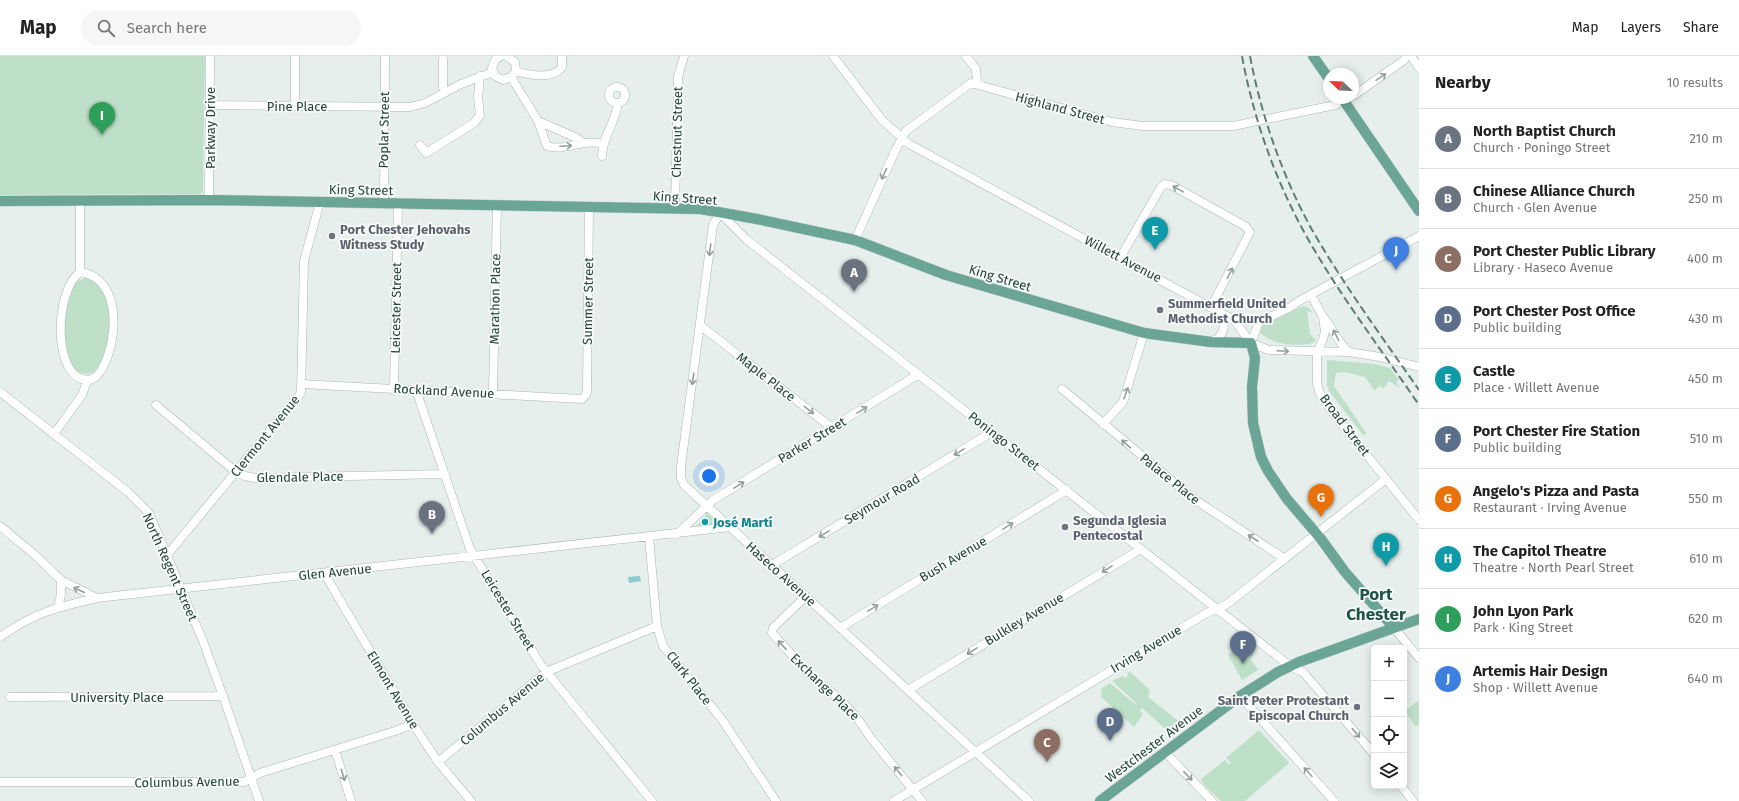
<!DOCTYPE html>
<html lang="en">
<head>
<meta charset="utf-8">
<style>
	body { margin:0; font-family:"Fira Sans",sans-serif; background:#f6f6f6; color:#222 }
	.controls { position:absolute; right:12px; bottom:12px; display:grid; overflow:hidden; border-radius:6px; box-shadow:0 2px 10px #0003 }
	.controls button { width:36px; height:36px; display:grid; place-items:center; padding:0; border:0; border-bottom:1px solid #e0e0e0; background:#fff; color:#222; font:20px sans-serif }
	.compass { position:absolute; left:1323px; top:12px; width:36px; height:36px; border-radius:50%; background:#fff; box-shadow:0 2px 10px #0003; rotate:293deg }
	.you { position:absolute; left:709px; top:420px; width:14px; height:14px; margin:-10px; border:3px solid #fff; border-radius:50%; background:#1a73e8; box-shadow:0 0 0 6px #1a73e833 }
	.badge { display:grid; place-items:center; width:26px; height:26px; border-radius:50%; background:#2563eb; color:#fff; font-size:13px; font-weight:700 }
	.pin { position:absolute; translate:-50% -33px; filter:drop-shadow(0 1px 2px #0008) }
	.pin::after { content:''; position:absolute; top:21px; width:14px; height:12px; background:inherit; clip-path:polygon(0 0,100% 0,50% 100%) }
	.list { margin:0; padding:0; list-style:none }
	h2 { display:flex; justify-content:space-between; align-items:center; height:52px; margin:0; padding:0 16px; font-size:17px }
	h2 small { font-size:13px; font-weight:400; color:#767676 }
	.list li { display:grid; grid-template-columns:26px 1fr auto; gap:12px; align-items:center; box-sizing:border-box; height:60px; padding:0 16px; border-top:1px solid #e0e0e0 }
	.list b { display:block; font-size:15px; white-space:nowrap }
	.list p { margin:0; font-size:13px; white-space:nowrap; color:#767676 }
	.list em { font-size:13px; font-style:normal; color:#767676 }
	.icon { flex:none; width:22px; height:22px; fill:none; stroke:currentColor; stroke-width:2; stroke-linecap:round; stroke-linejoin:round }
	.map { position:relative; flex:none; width:1419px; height:745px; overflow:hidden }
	header { display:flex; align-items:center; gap:24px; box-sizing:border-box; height:56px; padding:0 20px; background:#fff; border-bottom:1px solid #e0e0e0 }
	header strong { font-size:19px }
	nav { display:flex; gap:22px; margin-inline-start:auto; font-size:14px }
	.search { width:280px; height:36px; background:#f6f6f6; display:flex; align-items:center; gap:10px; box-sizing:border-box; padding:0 14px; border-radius:22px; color:#767676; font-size:15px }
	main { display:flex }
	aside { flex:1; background:#fff }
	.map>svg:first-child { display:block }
	.green { fill:#bfe0c8 }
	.water { fill:#8ec9d4 }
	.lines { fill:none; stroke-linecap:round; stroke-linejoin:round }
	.minor-casing { stroke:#a8b8b2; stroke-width:9 }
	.major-casing { stroke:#c2cac8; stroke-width:11 }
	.minor { stroke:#fff; stroke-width:8 }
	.major { stroke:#6aa596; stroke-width:10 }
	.rail { stroke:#5f7d75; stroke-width:2; stroke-dasharray:8 4; stroke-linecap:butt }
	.oneway { stroke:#92a09c }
	.worship-dot { fill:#6b7280; stroke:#f7fbf9; stroke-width:1.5 }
	.culture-dot { fill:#0f9aa8; stroke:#f7fbf9; stroke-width:1.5 }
	.labels { text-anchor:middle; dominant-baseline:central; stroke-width:3.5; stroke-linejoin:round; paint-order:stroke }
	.street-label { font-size:13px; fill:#24423a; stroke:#f7fbf9 }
	.worship-label { font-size:13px; font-weight:bold; fill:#5b616d; stroke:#f7fbf9; text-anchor:start }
	.culture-label { font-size:13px; font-weight:bold; fill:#0d838f; stroke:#f7fbf9; text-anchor:start }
	.district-label { font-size:17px; font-weight:bold; fill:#1f5548; stroke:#f7fbf9 }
</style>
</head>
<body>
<header>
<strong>Map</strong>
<div class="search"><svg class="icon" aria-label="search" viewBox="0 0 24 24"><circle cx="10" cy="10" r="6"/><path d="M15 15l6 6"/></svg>Search here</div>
<nav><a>Map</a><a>Layers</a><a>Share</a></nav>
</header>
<main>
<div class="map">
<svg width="1419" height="745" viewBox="0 0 1419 745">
	<rect width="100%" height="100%" fill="#e6efeb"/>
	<path class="green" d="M 0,0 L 205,0 L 203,136 L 199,138 L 0,139 Z
		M 85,222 C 93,224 101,229 105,236 C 111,248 111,279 107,292 C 104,301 100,309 94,316 C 61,330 63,262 67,244 C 69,238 72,232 74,227 Z
		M 1305,250 L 1309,252 L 1313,257 L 1307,255 L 1310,278 L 1316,284 L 1313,287 C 1297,291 1270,289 1259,275 L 1262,270 L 1301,251 Z
		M 1327,304 L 1375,308 L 1390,312 L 1399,324 L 1396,326 L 1400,332 L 1389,325 L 1383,333 L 1380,330 L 1374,334 L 1365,321 L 1345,316 L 1336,317 L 1334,330 L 1366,377 L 1364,380 L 1329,335 L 1327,329 Z
		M 707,457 L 716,465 L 716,468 L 713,470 L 695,472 Z
		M 1247,589 L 1253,599 L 1250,602 L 1258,614 L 1242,624 L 1228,599 L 1242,590 L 1243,591 Z
		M 1129,615 L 1150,634 L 1148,641 L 1182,668 L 1170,677 L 1142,652 L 1140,654 L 1143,658 L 1134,671 L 1101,641 L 1102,635 L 1100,633 L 1110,627 L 1135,648 L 1136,647 L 1112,625 L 1123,620 L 1126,623 Z
		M 1419,644 L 1419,668 L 1416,671 L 1405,655 Z
		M 1259,674 L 1289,707 L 1245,745 L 1221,745 L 1204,729 L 1201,723 L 1225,704 L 1229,709 L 1231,707 L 1226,702 Z"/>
	<path class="water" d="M 640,520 L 641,525 L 629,527 L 628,521 Z"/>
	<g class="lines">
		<defs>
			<path id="minor" d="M 501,0 L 495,4 L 492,12 L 495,20 L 503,24 L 511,21 L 516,15 L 515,6 L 506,0
				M 833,0 L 882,64 L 909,88 L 1234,264 L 1251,287
				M 966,0 L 976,13 L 977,27
				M 1411,0 L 1419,12
				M 443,3 L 443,32 L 445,36
				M 516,15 C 528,19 553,24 562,11 L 562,0
				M 511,21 L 538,65 L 547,90 C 565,96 582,82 603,88
				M609 39a8 8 0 1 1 16 0a8 8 0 1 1-16 0Z
				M 1353,40 L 1403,5 L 1407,0
				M 210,49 L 410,51 L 425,47 L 461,28 L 493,16
				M 295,50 L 295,0
				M 538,65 L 577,82 L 582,86
				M 420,89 L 426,97 L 474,67 L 480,59 L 478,41 L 480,20
				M 602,100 C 602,81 616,66 618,47
				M 209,144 L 210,0
				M 384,147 L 385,0
				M 675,153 L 678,21 L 684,0
				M 855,184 L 896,93 L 906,75 L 971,27 L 1112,66 L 1143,70 L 1233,70 L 1335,49 L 1349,42
				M 1120,202 L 1161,131 L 1165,128 L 1171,129 L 1245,170 L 1250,176 L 1211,251
				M 80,216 C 135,224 111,325 88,324 C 52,324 54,235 80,216 Z
				M 80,216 L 80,144
				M 1311,239 L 1323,261 L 1325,276 L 1323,283 L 1317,297 L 1317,327 L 1319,336 L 1333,357 L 1419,464
				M 1323,261 C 1333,272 1337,286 1349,296
				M 701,270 L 832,372
				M 1211,286 C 1227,278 1226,269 1218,255
				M 1251,287 L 1259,266 L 1289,252 L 1299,245 L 1419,180
				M 1251,287 L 1269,294 L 1349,296 L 1380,301 L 1419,311
				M 301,328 L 582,343 L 586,339 L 587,335 L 589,151
				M 394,332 L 398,148
				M 1062,333 L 1194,443 L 1285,503
				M 416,334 L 470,493 L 541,609 L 652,745
				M 0,336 L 128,436 L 149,457 L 203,585 L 223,640 L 259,745
				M 493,337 L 497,149
				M 156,349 L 236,416 L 245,420 L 255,422 L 445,418
				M 1103,368 L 1123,346 L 1144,277
				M 54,378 L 82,339 L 87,325
				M 0,470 L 35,499 L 61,524 L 97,542
				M 677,478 L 713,444 L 919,318
				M 649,481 L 657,570 L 663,590 L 723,665 L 776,745
				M 167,499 L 301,337 L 304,205 L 320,146
				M 772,509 L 992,376
				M 324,517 L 413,668 L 438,706 L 471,745
				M 806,540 L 773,572 L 772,577 L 810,619 L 842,645 L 860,666 L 870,681 L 922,745
				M 58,551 L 61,539 L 61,524
				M 840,572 L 1067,434
				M 1394,572 L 1419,602
				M 0,581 C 34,557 57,551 97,542 L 730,471
				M 908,634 L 1141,493
				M 1240,640 L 1334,745
				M 10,641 L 223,640
				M 335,694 L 351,745
				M 1165,696 L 1212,745
				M 438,706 L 546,616 L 657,570
				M 0,726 L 244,726 L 260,717 L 395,675 L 413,668
				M 1401,730 L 1413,745
				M 894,745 L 1205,558 L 1227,548 L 1386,423
				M 1029,745 L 684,429 L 681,422 L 681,410 L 713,169 L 720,157 L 746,183 L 1277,600 L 1290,610 L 1303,616 L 1374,698"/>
			<path id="major" d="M 1313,0 L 1329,23
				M 1342,42 L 1419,155
				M 0,145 L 209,144 L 701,153 L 757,163 L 855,184 L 946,219 L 1144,277 L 1211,286 L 1251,287 L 1255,302 L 1252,331 L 1253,367 L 1261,401 L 1268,415 L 1287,443 L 1321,483 L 1345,516 L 1394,572
				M 1100,745 L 1240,640 L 1278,616 L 1299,606 L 1419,563"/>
		</defs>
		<use href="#minor" class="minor-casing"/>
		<use href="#major" class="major-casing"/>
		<use href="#minor" class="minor"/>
		<use href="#major" class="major"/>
		<path class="rail" d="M 1242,0 C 1254,66 1278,132 1312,190 C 1344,245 1383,296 1419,349
			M 1250,0 C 1261,59 1282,119 1311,172 C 1343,228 1382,281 1419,334"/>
	</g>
	<defs><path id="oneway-shaft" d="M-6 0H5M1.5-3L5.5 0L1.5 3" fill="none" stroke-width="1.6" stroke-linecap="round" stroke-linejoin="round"/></defs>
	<g class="oneway">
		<use href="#oneway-shaft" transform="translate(1381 21) rotate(-34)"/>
		<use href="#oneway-shaft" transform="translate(566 90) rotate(-3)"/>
		<use href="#oneway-shaft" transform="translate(884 118) rotate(115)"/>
		<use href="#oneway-shaft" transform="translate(1178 133) rotate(-151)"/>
		<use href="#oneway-shaft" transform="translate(710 194) rotate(97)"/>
		<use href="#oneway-shaft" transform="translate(1230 217) rotate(-62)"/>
		<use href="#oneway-shaft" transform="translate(1336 279) rotate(-117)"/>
		<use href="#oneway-shaft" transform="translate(1283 295) rotate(3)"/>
		<use href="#oneway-shaft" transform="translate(693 323) rotate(98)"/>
		<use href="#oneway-shaft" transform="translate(1126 337) rotate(-70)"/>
		<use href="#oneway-shaft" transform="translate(809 354) rotate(38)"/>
		<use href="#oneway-shaft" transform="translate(862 354) rotate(-32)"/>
		<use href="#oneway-shaft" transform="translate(1126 388) rotate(-139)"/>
		<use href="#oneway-shaft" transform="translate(959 396) rotate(149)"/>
		<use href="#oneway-shaft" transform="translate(739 429) rotate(-31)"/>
		<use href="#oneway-shaft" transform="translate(1008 470) rotate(-31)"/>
		<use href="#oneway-shaft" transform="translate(824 478) rotate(149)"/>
		<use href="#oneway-shaft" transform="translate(1253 482) rotate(-147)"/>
		<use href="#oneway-shaft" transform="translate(1107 513) rotate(149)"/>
		<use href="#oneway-shaft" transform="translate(79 534) rotate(-156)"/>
		<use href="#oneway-shaft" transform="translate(873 552) rotate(-31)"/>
		<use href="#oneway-shaft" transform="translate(782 589) rotate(-133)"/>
		<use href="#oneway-shaft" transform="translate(972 595) rotate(149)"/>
		<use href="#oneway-shaft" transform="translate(1356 677) rotate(50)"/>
		<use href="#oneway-shaft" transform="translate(898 715) rotate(-129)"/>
		<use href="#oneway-shaft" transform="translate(1308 716) rotate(-132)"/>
		<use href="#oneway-shaft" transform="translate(343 719) rotate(72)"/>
		<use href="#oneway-shaft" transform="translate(1188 720) rotate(46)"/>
	</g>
	<g class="worship-dot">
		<circle cx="332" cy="180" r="4"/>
		<circle cx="1160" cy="254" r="4"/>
		<circle cx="1065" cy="471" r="4"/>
		<circle cx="1357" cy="651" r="4"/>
	</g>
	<circle class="culture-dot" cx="705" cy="466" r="4"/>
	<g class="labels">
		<g class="street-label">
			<text x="297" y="50">Pine Place</text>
			<text transform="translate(1060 52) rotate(15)">Highland Street</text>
			<text transform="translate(210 72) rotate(-90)">Parkway Drive</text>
			<text transform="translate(384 74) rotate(-89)">Poplar Street</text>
			<text transform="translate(677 76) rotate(-89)">Chestnut Street</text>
			<text transform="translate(361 134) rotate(1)">King Street</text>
			<text transform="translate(685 142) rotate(4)">King Street</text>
			<text transform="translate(1123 203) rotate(28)">Willett Avenue</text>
			<text transform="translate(1000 222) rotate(17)">King Street</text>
			<text transform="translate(495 243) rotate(-89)">Marathon Place</text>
			<text transform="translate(588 245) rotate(-89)">Summer Street</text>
			<text transform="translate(396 252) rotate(-89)">Leicester Street</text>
			<text transform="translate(766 321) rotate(38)">Maple Place</text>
			<text transform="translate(444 335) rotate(3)">Rockland Avenue</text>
			<text transform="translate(1345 369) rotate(53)">Broad Street</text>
			<text transform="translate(265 380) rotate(-51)">Clermont Avenue</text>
			<text transform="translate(812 384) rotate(-31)">Parker Street</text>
			<text transform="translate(1004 385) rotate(38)">Poningo Street</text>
			<text transform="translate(300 421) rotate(-1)">Glendale Place</text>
			<text transform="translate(1170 423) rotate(39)">Palace Place</text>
			<text transform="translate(882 443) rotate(-31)">Seymour Road</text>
			<text transform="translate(953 503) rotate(-31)">Bush Avenue</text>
			<text transform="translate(170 511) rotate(66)">North Regent Street</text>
			<text transform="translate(335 516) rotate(-6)">Glen Avenue</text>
			<text transform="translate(781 518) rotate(42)">Haseco Avenue</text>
			<text transform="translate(508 554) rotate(59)">Leicester Street</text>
			<text transform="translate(1024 563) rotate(-31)">Bulkley Avenue</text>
			<text transform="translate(1146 593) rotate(-31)">Irving Avenue</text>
			<text transform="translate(689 622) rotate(52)">Clark Place</text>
			<text transform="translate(825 631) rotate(44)">Exchange Place</text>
			<text transform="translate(393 634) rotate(59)">Elmont Avenue</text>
			<text x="117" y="641">University Place</text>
			<text transform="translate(502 653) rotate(-40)">Columbus Avenue</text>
			<text transform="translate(1154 688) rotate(-37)">Westchester Avenue</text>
			<text transform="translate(187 726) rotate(-1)">Columbus Avenue</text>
		</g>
		<g class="worship-label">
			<text x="340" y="173">Port Chester Jehovahs<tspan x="340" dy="15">Witness Study</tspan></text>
			<text x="1168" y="247">Summerfield United<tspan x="1168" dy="15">Methodist Church</tspan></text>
			<text x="1073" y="464">Segunda Iglesia<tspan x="1073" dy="15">Pentecostal</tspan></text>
			<text x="1349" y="644" text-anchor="end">Saint Peter Protestant<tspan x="1349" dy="15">Episcopal Church</tspan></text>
		</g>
		<g class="culture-label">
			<text x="713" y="466">José Martí</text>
		</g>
		<g class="district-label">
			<text x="1376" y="538">Port<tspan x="1376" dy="20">Chester</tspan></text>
		</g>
	</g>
</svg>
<div class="controls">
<button>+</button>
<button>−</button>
<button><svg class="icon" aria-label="locate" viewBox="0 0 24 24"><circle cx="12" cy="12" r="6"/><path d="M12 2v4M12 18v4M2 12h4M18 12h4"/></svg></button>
<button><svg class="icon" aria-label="layers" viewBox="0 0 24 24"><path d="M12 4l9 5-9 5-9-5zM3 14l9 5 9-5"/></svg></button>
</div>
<svg class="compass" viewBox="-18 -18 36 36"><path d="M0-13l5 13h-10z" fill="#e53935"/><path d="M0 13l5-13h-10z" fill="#767676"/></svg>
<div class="you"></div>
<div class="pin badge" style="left:854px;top:236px;background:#6b7280">A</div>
<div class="pin badge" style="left:432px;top:478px;background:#6b7280">B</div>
<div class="pin badge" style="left:1047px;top:706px;background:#8d6e63">C</div>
<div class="pin badge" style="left:1110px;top:685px;background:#5c6f8a">D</div>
<div class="pin badge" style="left:1155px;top:194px;background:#0f9aa8">E</div>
<div class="pin badge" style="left:1243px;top:608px;background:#5c6f8a">F</div>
<div class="pin badge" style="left:1321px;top:461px;background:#e8710a">G</div>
<div class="pin badge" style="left:1386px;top:510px;background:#0f9aa8">H</div>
<div class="pin badge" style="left:102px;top:79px;background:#2e9e5b">I</div>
<div class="pin badge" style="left:1396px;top:214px;background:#3f7fe0">J</div>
</div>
<aside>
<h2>Nearby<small>10 results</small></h2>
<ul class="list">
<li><span class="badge" style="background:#6b7280">A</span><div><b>North Baptist Church</b><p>Church · Poningo Street</p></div><em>210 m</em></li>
<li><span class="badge" style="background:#6b7280">B</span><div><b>Chinese Alliance Church</b><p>Church · Glen Avenue</p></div><em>250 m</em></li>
<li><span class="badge" style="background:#8d6e63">C</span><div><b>Port Chester Public Library</b><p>Library · Haseco Avenue</p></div><em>400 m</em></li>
<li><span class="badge" style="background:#5c6f8a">D</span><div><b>Port Chester Post Office</b><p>Public building</p></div><em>430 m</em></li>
<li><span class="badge" style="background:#0f9aa8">E</span><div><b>Castle</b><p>Place · Willett Avenue</p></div><em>450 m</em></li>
<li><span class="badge" style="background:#5c6f8a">F</span><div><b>Port Chester Fire Station</b><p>Public building</p></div><em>510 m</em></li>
<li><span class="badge" style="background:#e8710a">G</span><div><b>Angelo's Pizza and Pasta</b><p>Restaurant · Irving Avenue</p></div><em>550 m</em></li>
<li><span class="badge" style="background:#0f9aa8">H</span><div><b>The Capitol Theatre</b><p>Theatre · North Pearl Street</p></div><em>610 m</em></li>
<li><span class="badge" style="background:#2e9e5b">I</span><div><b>John Lyon Park</b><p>Park · King Street</p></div><em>620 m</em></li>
<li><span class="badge" style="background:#3f7fe0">J</span><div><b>Artemis Hair Design</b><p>Shop · Willett Avenue</p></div><em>640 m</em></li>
</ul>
</aside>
</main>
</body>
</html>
